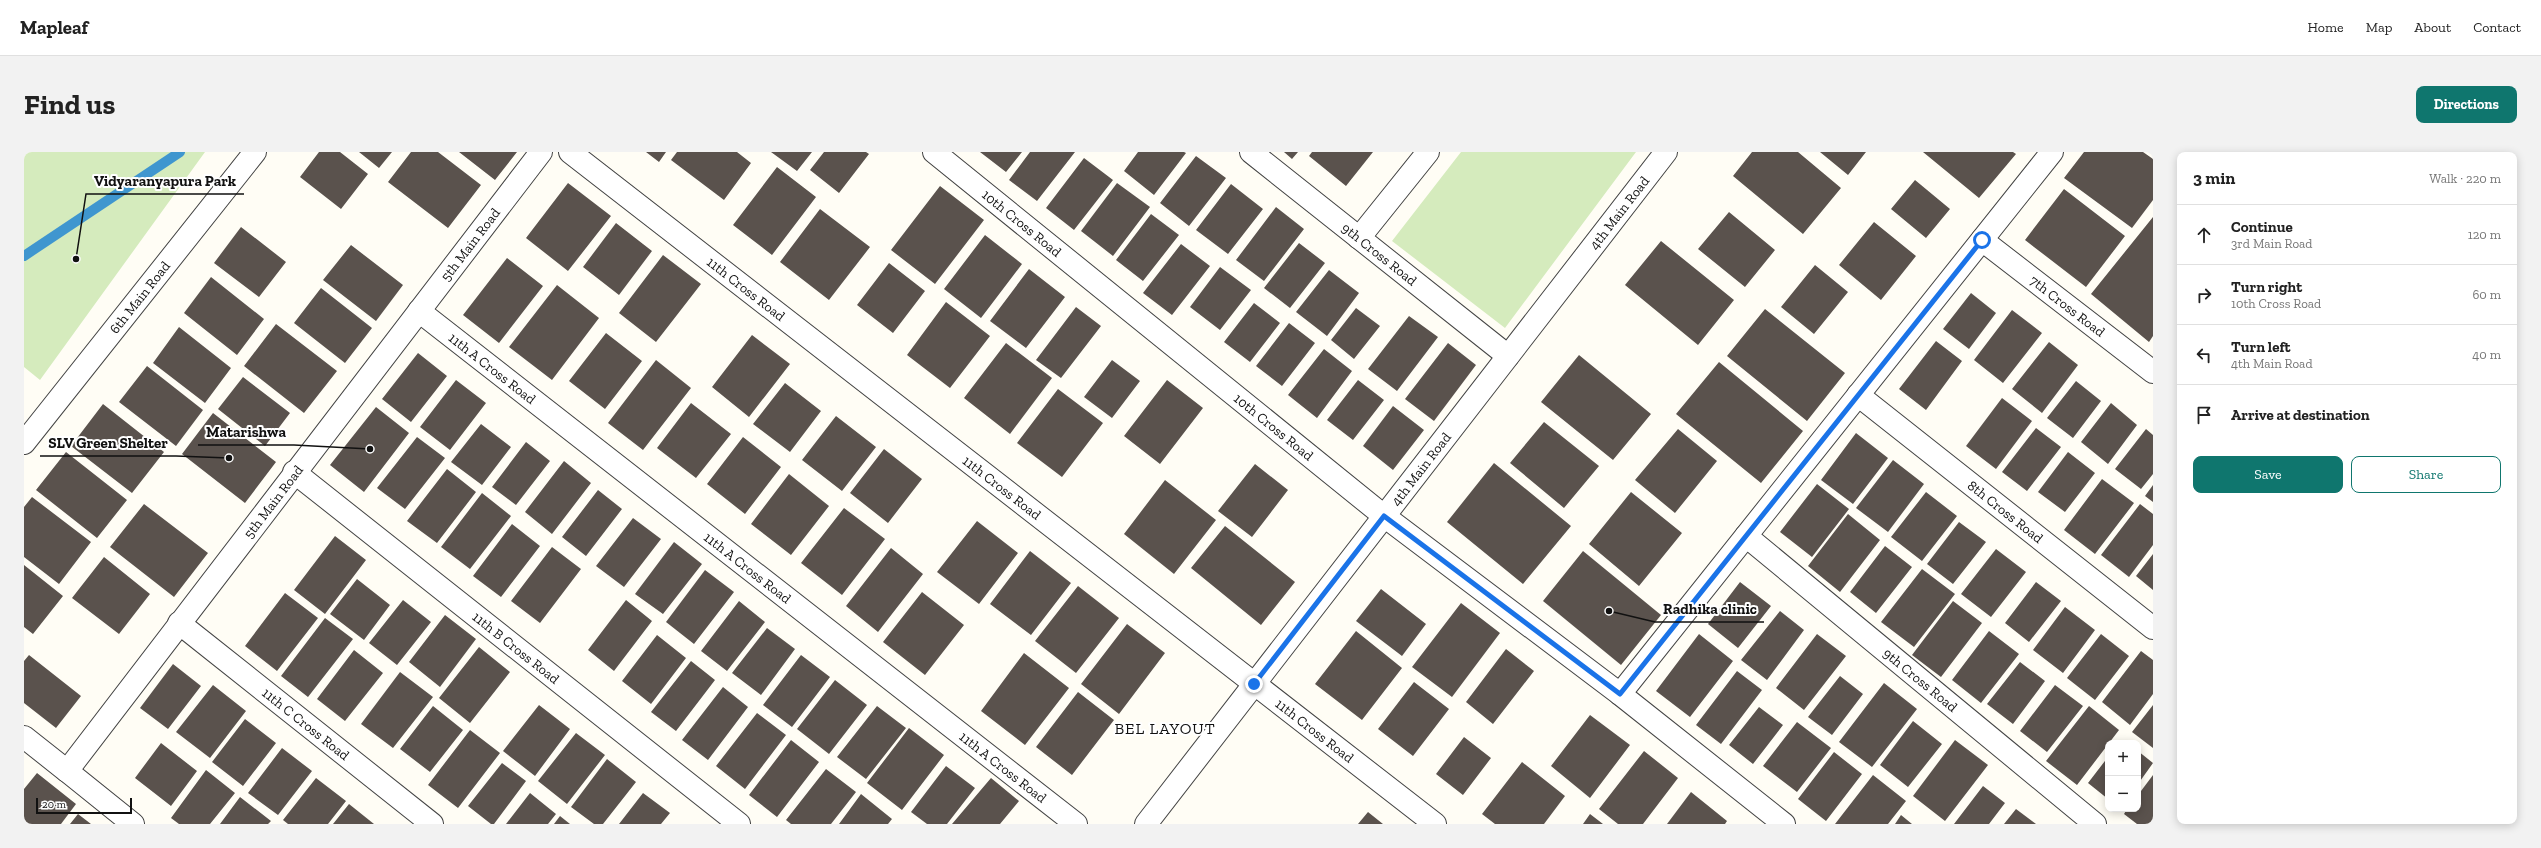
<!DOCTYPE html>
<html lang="en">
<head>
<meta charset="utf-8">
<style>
	body { margin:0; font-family:"Zilla Slab",serif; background:#f2f2f2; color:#222 }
	.controls { position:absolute; right:12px; bottom:12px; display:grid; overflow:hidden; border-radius:8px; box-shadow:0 2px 10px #0003 }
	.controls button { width:36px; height:36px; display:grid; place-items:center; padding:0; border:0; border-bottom:1px solid #e0e0e0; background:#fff; color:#222; font:20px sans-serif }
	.scale { position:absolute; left:12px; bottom:10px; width:96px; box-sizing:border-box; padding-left:4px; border:2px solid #111; border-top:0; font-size:11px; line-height:14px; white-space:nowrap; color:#111; -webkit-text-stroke:3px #fff; paint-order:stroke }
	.stop { position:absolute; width:12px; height:12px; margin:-9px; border:3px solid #1a73e8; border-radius:50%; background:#fff }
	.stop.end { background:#1a73e8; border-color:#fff; box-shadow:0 1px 4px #0008 }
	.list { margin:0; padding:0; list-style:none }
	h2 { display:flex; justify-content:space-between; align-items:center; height:52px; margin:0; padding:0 16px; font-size:17px }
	h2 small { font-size:13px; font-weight:400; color:#767676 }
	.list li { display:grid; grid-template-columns:26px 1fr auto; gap:12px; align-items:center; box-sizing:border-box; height:60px; padding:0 16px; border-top:1px solid #e0e0e0 }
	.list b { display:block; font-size:15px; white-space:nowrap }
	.list p { margin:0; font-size:13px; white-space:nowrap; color:#767676 }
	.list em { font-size:13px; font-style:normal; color:#767676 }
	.actions { display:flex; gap:8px; padding:12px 16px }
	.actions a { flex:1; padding:9px 0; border:1px solid #0f766e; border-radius:8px; text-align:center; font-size:14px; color:#0f766e }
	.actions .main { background:#0f766e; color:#fff }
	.icon { flex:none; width:22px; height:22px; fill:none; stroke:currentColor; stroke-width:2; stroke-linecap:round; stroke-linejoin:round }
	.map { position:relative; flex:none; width:2129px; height:672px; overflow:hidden; border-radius:8px }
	header { display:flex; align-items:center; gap:24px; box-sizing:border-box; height:56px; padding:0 20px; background:#fff; border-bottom:1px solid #e0e0e0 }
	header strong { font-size:19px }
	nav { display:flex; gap:22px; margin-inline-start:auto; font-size:14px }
	.intro { display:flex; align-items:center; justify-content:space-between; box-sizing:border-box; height:96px; padding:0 24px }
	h1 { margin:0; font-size:28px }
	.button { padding:10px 18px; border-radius:8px; background:#0f766e; color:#fff; font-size:14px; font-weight:700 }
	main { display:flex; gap:24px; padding:0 24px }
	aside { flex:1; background:#fff; border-radius:8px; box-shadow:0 2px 10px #0003 }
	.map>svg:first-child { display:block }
	.park { fill:#d5ebbd }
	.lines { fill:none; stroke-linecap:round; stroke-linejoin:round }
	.stream { stroke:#3f96cf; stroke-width:10 }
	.building { fill:#5a524d }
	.minor-casing { stroke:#444; stroke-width:24 }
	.minor { stroke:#fff; stroke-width:22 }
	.route { stroke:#1a73e8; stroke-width:5 }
	.labels { text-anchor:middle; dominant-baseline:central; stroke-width:4; stroke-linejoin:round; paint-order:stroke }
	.street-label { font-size:14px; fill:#111; stroke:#fff }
	.quarter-label { font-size:16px; letter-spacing:1px; fill:#111; stroke:#fff }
	.leader { fill:none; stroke:#111; stroke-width:1.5 }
	.callout-dot { fill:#111; stroke:#fff; stroke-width:1.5 }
	.callout-label { font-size:15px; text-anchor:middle; font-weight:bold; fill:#111; stroke:#fff; stroke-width:4; stroke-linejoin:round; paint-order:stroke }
</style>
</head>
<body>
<header>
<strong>Mapleaf</strong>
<nav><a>Home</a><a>Map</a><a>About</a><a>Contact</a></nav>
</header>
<div class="intro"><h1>Find us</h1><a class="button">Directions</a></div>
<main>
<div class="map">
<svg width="2129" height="672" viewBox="0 0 2129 672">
	<rect width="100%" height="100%" fill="#fffdf5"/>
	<path class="park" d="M 0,0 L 181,0 L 16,228 L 0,215 Z
		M 1437,0 L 1612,0 L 1481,176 L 1368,89 Z"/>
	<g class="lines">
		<path class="stream" d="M 0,104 L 156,0"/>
	</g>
	<path class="building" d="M 295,0 L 316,0 L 344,22 L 317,57 L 276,25 Z
		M 335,0 L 368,0 L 355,16 Z
		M 387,0 L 414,0 L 457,33 L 424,76 L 364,30 Z
		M 435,0 L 493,0 L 471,28 Z
		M 622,0 L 642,0 L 635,10 Z
		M 653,0 L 713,0 L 727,11 L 700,48 L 647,8 Z
		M 747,0 L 788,0 L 773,19 Z
		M 800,0 L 842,0 L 845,2 L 815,41 L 786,18 Z
		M 956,0 L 998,0 L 982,20 Z
		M 1006,0 L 1051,0 L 1013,49 L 985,28 Z
		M 1114,0 L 1160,0 L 1162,1 L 1130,43 L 1100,19 Z
		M 1260,0 L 1274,0 L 1268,7 Z
		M 1288,0 L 1349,0 L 1322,34 L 1285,4 Z
		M 1728,0 L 1774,0 L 1817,36 L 1779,82 L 1709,24 Z
		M 1796,0 L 1842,0 L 1824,23 Z
		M 1899,0 L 1989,0 L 1992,2 L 1955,46 Z
		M 2060,0 L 2119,0 L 2129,7 L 2129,48 L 2108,76 L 2040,26 Z
		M 1172,4 L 1202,26 L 1165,74 L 1136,51 Z
		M 1060,6 L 1089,28 L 1050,78 L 1022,56 Z
		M 753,15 L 792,45 L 748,103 L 709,73 Z
		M 1891,28 L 1926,57 L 1902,86 L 1867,57 Z
		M 544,31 L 587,64 L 544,119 L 502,86 Z
		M 1093,31 L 1126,55 L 1089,104 L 1057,79 Z
		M 1207,32 L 1239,57 L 1204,102 L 1172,78 Z
		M 916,34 L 960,68 L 911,132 L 867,98 Z
		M 2040,37 L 2101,84 L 2062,135 L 2001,88 Z
		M 1252,55 L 1280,77 L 1240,129 L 1212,108 Z
		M 796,57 L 846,95 L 805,148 L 756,110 Z
		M 1705,60 L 1751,98 L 1721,135 L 1674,97 Z
		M 1127,62 L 1155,83 L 1119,129 L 1092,108 Z
		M 2129,65 L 2129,184 L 2125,190 L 2067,142 Z
		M 1850,70 L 1892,104 L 1857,148 L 1815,113 Z
		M 592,71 L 628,99 L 595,143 L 559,115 Z
		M 217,75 L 262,110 L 235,145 L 190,111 Z
		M 961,83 L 998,112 L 957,166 L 920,137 Z
		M 1637,89 L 1710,148 L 1674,193 L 1601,133 Z
		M 1275,91 L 1301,111 L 1266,156 L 1240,136 Z
		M 1157,92 L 1186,114 L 1148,163 L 1119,141 Z
		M 327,93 L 379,133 L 352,169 L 299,128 Z
		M 639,103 L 677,132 L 632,190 L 595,161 Z
		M 483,106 L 519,134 L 475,191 L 439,163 Z
		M 865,111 L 901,139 L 869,181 L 833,153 Z
		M 1791,113 L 1824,140 L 1790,182 L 1757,155 Z
		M 1196,115 L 1227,138 L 1196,178 L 1166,155 Z
		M 1005,117 L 1041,145 L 1002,196 L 966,169 Z
		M 1305,118 L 1335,141 L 1303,184 L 1272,160 Z
		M 187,125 L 240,167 L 213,203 L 160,161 Z
		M 533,133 L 575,166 L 528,228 L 485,195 Z
		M 297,136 L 348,176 L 321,211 L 270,171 Z
		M 1947,141 L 1972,161 L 1945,197 L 1919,177 Z
		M 922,150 L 966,184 L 926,236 L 883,203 Z
		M 1230,151 L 1256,171 L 1226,210 L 1200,190 Z
		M 1052,155 L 1077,174 L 1037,226 L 1012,208 Z
		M 1332,156 L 1356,174 L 1330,207 L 1307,188 Z
		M 1741,157 L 1821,221 L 1783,269 L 1703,204 Z
		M 1988,158 L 2018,181 L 1979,231 L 1950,208 Z
		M 1385,164 L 1414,185 L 1373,239 L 1344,217 Z
		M 1265,171 L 1291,191 L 1258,234 L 1232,214 Z
		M 252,172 L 313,219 L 280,261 L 220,214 Z
		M 155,175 L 207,216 L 181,251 L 129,211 Z
		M 582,181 L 618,209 L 581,257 L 545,229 Z
		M 728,183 L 766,212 L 725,265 L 688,235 Z
		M 1912,189 L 1938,209 L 1902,258 L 1875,237 Z
		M 2025,190 L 2054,213 L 2018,261 L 1988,237 Z
		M 982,191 L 1028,226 L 986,282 L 940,246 Z
		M 1424,191 L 1452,213 L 1410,269 L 1381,247 Z
		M 1300,197 L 1328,219 L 1293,266 L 1264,243 Z
		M 394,201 L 423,224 L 387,270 L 358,247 Z
		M 1555,203 L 1627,262 L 1589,308 L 1517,250 Z
		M 632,208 L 667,236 L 619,298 L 584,271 Z
		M 1088,208 L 1116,229 L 1088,266 L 1060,245 Z
		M 1695,210 L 1779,279 L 1737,331 L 1652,262 Z
		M 123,214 L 179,258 L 152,294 L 95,250 Z
		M 219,225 L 266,261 L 241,294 L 194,257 Z
		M 432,228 L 462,251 L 426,298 L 396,275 Z
		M 1143,228 L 1179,256 L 1136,312 L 1100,284 Z
		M 1334,228 L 1360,248 L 1329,288 L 1303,268 Z
		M 2052,229 L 2077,249 L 2049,286 L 2023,266 Z
		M 761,231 L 797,259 L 766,300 L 729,272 Z
		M 1034,237 L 1079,271 L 1038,325 L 993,291 Z
		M 1978,246 L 2008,269 L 1972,317 L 1942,294 Z
		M 667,251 L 707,282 L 672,326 L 633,296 Z
		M 2087,251 L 2113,273 L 2084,312 L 2057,290 Z
		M 79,252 L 140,300 L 108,341 L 47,294 Z
		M 1369,254 L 1400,278 L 1369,318 L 1339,294 Z
		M 352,255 L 385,281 L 340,340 L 306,313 Z
		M 189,261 L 252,310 L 221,351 L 158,302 Z
		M 812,264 L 852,295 L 818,339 L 778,308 Z
		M 1520,270 L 1575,314 L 1540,356 L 1486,311 Z
		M 457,272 L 487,295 L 458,333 L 427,310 Z
		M 2012,276 L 2037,295 L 2003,339 L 1978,320 Z
		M 1654,277 L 1693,309 L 1651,361 L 1611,328 Z
		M 2122,277 L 2129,283 L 2129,322 L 2117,337 L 2091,317 Z
		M 1832,281 L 1864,306 L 1829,352 L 1797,328 Z
		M 393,285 L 421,306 L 381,357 L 353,336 Z
		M 719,285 L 757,315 L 721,362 L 683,332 Z
		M 502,290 L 526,309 L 492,353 L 468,335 Z
		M 860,297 L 898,327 L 864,371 L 826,341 Z
		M 42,300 L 103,348 L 73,386 L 12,338 Z
		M 2044,300 L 2071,321 L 2041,360 L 2014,340 Z
		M 1869,308 L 1900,332 L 1864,380 L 1832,356 Z
		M 540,309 L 567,331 L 528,382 L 501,360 Z
		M 1470,311 L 1547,374 L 1499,432 L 1423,370 Z
		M 1231,312 L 1264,338 L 1228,385 L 1194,359 Z
		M 423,317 L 452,340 L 413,391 L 383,369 Z
		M 765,322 L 805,354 L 767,403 L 727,372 Z
		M 2078,327 L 2110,351 L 2071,402 L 2040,378 Z
		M 1141,328 L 1192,368 L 1150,422 L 1100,382 Z
		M 1793,332 L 1825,357 L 1788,405 L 1756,380 Z
		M 2129,333 L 2129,350 L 2121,344 Z
		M 574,338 L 598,357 L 562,404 L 538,385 Z
		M 1607,340 L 1658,381 L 1615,434 L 1565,392 Z
		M 1902,340 L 1933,364 L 1898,409 L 1867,385 Z
		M 458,341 L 487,364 L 446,417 L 417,395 Z
		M 8,345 L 67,390 L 35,432 L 0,405 L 0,355 Z
		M 120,352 L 184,401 L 150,445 L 86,395 Z
		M 2116,352 L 2129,362 L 2129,393 L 2105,425 L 2077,403 Z
		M 820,356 L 861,387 L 818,443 L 777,411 Z
		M 1824,362 L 1856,388 L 1816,440 L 1784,414 Z
		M 609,366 L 637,387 L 600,435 L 572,414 Z
		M 953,369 L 994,401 L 955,452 L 913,420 Z
		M 1935,370 L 1962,390 L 1929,432 L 1903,412 Z
		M 488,372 L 516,394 L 477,445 L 449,424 Z
		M 1201,374 L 1271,430 L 1237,473 L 1167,416 Z
		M 311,384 L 342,408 L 301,462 L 270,438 Z
		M 650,390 L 678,412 L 639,462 L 611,442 Z
		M 1861,394 L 1888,415 L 1852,461 L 1826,440 Z
		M 528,395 L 557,417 L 516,471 L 487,449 Z
		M 867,396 L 899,422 L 854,480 L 822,454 Z
		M 1972,397 L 2002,420 L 1967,465 L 1937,442 Z
		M 1006,399 L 1047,431 L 1007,483 L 966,452 Z
		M 1559,399 L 1637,463 L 1597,513 L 1519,449 Z
		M 2129,402 L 2129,438 L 2112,424 Z
		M 80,405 L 126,442 L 95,482 L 48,446 Z
		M 0,413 L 39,444 L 9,482 L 0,475 Z
		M 1898,417 L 1931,442 L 1890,495 L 1857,470 Z
		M 681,418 L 710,440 L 670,492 L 642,470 Z
		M 333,427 L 366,453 L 340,488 L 306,462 Z
		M 1716,430 L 1747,454 L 1714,496 L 1684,472 Z
		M 2012,430 L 2037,449 L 2005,490 L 1981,471 Z
		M 1054,434 L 1095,466 L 1052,521 L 1011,489 Z
		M 1357,437 L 1402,472 L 1378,504 L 1332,469 Z
		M 898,440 L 940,473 L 901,523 L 859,490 Z
		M 261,441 L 294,466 L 253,519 L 221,494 Z
		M 379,448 L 407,470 L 373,513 L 345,491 Z
		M 602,448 L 628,469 L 590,519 L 564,498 Z
		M 715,449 L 741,470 L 703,519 L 677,499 Z
		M 1929,449 L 1958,471 L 1917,525 L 1888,503 Z
		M 1437,451 L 1476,481 L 1428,545 L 1388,515 Z
		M 2041,455 L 2071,478 L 2039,521 L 2009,498 Z
		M 1756,459 L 1780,478 L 1743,528 L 1717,508 Z
		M 421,463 L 452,487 L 416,535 L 385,510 Z
		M 301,466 L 329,487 L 284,545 L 257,524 Z
		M 1103,472 L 1141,501 L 1095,562 L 1057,532 Z
		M 743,476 L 771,497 L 737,543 L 708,521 Z
		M 1332,479 L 1378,516 L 1338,568 L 1291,532 Z
		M 1965,479 L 1995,502 L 1957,551 L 1928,528 Z
		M 1675,482 L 1709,509 L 1666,565 L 1632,539 Z
		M 1793,482 L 1822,504 L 1780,558 L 1752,536 Z
		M 2077,482 L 2105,504 L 2071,548 L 2043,526 Z
		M 633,483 L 662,506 L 627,552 L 598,529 Z
		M 455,495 L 486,520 L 446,571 L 415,546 Z
		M 1482,497 L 1510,519 L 1469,572 L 1442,550 Z
		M 330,498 L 359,521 L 321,569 L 293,547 Z
		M 2117,499 L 2129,508 L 2129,542 L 2106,573 L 2078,550 Z
		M 1000,501 L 1045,536 L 1001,593 L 957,559 Z
		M 5,503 L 57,544 L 32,576 L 0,551 L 0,509 Z
		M 777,503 L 806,525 L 768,575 L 739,553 Z
		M 667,509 L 691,528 L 652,579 L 627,560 Z
		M 1996,510 L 2021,529 L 1989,572 L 1963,552 Z
		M 149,512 L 177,534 L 144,577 L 116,556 Z
		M 1713,519 L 1738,538 L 1697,592 L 1672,573 Z
		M 376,520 L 409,545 L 369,596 L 337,572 Z
		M 1816,524 L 1839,542 L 1808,583 L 1784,565 Z
		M 811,528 L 843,553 L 805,602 L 773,577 Z
		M 1390,530 L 1425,557 L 1389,604 L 1354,577 Z
		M 1860,531 L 1893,557 L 1848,615 L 1815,590 Z
		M 189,533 L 222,559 L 186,606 L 152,580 Z
		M 2031,533 L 2059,554 L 2023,600 L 1996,579 Z
		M 699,535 L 724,555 L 684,608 L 658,588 Z
		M 1054,540 L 1090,568 L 1048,623 L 1012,595 Z
		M 515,553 L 546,577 L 511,624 L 479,599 Z
		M 2129,553 L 2129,596 L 2108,580 Z
		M 409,554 L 439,578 L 406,620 L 376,597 Z
		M 853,554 L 882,576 L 842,627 L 813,605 Z
		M 2065,554 L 2095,578 L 2053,633 L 2022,609 Z
		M 1735,555 L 1759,573 L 1729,612 L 1705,593 Z
		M 733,561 L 762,583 L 721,637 L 692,614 Z
		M 1566,563 L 1606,593 L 1566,646 L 1527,614 Z
		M 221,567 L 252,591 L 219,634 L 188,610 Z
		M 1889,569 L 1918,592 L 1884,635 L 1856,613 Z
		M 1773,570 L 1807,596 L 1773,640 L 1739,614 Z
		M 885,576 L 920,603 L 878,658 L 843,631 Z
		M 446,578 L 476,601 L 434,656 L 404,633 Z
		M 552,581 L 581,603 L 543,652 L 514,629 Z
		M 1440,585 L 1467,606 L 1439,643 L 1412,622 Z
		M 767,588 L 795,610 L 753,665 L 725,643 Z
		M 1931,588 L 1964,613 L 1921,669 L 1889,644 Z
		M 137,591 L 173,619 L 147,654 L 111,626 Z
		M 258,596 L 288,619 L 254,663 L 224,641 Z
		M 1620,599 L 1654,626 L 1619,672 L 1594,672 L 1575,657 Z
		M 2114,599 L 2129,611 L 2114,632 Z
		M 1810,600 L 1838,622 L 1802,669 L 1774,647 Z
		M 2084,605 L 2084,647 L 2064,631 Z
		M 583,607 L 612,630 L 579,672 L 570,672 L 547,655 Z
		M 1498,610 L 1541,644 L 1520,672 L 1471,672 L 1458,662 Z
		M 478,611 L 502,629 L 470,672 L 467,672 L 444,654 Z
		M 922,614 L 951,636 L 923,672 L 903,672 L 887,660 Z
		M 802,617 L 832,640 L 807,672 L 767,672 L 762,668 Z
		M 182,618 L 211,641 L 186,672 L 155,672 L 147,666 Z
		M 13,621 L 52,652 L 37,672 L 0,672 L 0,637 Z
		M 1849,623 L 1882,649 L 1864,672 L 1811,672 Z
		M 2129,623 L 2129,672 L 2113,672 L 2100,662 L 2103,657 L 2114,657 L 2114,643 Z
		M 292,626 L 322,649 L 304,672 L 264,672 L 259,668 Z
		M 967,626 L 995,649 L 976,672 L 928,672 Z
		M 1959,634 L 1981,651 L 1965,672 L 1930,672 Z
		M 1667,640 L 1703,669 L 1701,672 L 1643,672 Z
		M 506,641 L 532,662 L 524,672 L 482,672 Z
		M 619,641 L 646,661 L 637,672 L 595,672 Z
		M 837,642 L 868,667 L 864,672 L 815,672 Z
		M 216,645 L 247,669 L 244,672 L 196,672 Z
		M 325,652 L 350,672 L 309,672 Z
		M 1992,657 L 2012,672 L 1980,672 Z
		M 1344,660 L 1359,672 L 1334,672 Z
		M 54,662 L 67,672 L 46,672 Z
		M 1566,662 L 1579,672 L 1559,672 Z
		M 1877,663 L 1888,672 L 1871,672 Z
		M 536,664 L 546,672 L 530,672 Z"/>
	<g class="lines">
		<defs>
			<g id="minor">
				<path id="s1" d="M 546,0 L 1411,672"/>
				<path id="s2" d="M 910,0 L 1360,364 L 1596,542 L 1760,672"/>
				<path id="s3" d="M 1227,0 L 1484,204"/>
				<path d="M 1335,86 L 1404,0"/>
				<path id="s4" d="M 1958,88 L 2129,220"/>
				<path id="s5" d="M 395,159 L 1052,672"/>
				<path id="s6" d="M 1834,243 L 2129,476"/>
				<path id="s7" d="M 0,291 L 231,0"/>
				<path id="s8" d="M 270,320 L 715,672"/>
				<path id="s9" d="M 1722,384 L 2071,672"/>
				<path id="s10" d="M 155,471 L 408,672"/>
				<path d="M 1596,542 L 2028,0"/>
				<path id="s11" d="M 0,585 L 43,619 L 517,0"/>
				<path d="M 43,619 L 109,672"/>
				<path id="s12" d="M 1122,672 L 1642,0"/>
			</g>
		</defs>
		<use href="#minor" class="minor-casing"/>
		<use href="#minor" class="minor"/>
	</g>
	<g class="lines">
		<path class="route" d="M 1230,532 L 1360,364 L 1596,542 L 1958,88"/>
	</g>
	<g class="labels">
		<g class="street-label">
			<text stroke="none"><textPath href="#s12" startOffset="773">4th Main Road</textPath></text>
			<text stroke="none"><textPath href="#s2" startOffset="113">10th Cross Road</textPath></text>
			<text stroke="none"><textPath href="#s11" startOffset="718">5th Main Road</textPath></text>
			<text stroke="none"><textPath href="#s3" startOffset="164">9th Cross Road</textPath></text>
			<text stroke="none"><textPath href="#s1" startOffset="223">11th Cross Road</textPath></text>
			<text stroke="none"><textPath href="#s7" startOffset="186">6th Main Road</textPath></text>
			<text stroke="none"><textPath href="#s4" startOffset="108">7th Cross Road</textPath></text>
			<text stroke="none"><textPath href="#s5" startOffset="93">11th A Cross Road</textPath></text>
			<text stroke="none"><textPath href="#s2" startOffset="437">10th Cross Road</textPath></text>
			<text stroke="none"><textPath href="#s12" startOffset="449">4th Main Road</textPath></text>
			<text stroke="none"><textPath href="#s1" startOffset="547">11th Cross Road</textPath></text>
			<text stroke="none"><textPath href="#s11" startOffset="394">5th Main Road</textPath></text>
			<text stroke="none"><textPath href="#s6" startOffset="188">8th Cross Road</textPath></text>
			<text stroke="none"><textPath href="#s5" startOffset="417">11th A Cross Road</textPath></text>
			<text stroke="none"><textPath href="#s8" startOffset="283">11th B Cross Road</textPath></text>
			<text stroke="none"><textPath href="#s9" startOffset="226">9th Cross Road</textPath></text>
			<text stroke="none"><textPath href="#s10" startOffset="162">11th C Cross Road</textPath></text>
			<text stroke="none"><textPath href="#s1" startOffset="943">11th Cross Road</textPath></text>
			<text stroke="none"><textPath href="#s5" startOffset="741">11th A Cross Road</textPath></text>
		</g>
		<g class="quarter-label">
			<text x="1141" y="576">BEL LAYOUT</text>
		</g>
	</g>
	<path class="leader" d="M52 107L62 42H220M346 297L270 293H174M205 306L152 304H16M1585 459L1631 470H1740"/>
	<g class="callout-dot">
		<circle cx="52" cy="107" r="4"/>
		<circle cx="346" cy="297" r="4"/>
		<circle cx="205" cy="306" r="4"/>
		<circle cx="1585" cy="459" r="4"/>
	</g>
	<g class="callout-label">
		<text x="141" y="34">Vidyaranyapura Park</text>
		<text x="222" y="285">Matarishwa</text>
		<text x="84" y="296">SLV Green Shelter</text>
		<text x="1686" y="462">Radhika clinic</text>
	</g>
</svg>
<div class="controls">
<button>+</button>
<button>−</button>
</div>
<div class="scale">20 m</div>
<div class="stop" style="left:1958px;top:88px"></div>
<div class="stop end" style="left:1230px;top:532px"></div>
</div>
<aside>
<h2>3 min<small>Walk · 220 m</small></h2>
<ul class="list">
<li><svg class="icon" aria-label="ahead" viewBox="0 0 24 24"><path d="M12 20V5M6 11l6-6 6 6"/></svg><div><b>Continue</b><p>3rd Main Road</p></div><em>120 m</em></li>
<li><svg class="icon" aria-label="right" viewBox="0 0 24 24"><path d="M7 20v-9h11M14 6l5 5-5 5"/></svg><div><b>Turn right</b><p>10th Cross Road</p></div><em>60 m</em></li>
<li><svg class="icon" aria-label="left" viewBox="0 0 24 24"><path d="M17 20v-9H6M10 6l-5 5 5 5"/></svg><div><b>Turn left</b><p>4th Main Road</p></div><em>40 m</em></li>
<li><svg class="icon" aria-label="arrive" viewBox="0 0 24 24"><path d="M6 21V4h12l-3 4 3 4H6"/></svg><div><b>Arrive at destination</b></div></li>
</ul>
<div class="actions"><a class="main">Save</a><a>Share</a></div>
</aside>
</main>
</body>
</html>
